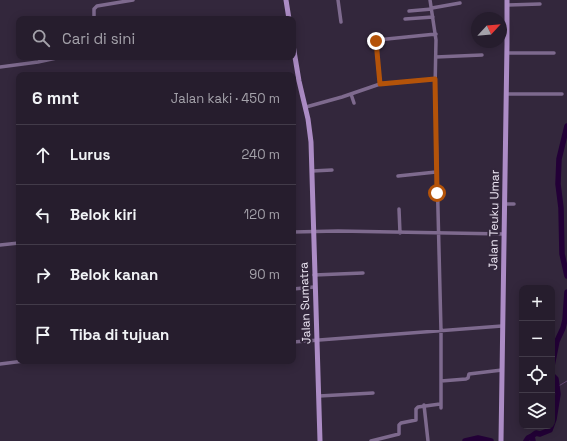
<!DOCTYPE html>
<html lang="id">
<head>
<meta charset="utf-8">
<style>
	body { margin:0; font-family:"Space Grotesk",sans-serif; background:#322a39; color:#f1f3f6 }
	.controls { position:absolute; right:12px; bottom:12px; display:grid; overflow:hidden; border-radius:8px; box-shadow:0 2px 10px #0003 }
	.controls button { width:36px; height:36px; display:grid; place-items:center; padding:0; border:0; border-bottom:1px solid #423b49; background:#261d2d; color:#f1f3f6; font:20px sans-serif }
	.compass { position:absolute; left:471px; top:12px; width:36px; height:36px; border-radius:50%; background:#261d2d; box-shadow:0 2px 10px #0003; rotate:64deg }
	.stop { position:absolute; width:12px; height:12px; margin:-9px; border:3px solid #b45309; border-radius:50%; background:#fff }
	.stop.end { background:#b45309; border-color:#fff; box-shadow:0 1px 4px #0008 }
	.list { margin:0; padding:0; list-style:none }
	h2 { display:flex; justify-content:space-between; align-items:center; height:52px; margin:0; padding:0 16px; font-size:17px }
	h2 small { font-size:13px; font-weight:400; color:#a4a2aa }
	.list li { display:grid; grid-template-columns:26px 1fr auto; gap:12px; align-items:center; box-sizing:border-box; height:60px; padding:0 16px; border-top:1px solid #423b49 }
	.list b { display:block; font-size:15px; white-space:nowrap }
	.list em { font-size:13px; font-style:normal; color:#a4a2aa }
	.icon { flex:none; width:22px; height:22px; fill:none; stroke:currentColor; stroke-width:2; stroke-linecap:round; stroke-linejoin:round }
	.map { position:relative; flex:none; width:567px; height:441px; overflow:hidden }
	.search { position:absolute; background:#261d2d; box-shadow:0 2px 10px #0003; left:16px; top:16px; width:280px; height:44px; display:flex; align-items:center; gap:10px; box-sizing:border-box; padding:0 14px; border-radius:8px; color:#a4a2aa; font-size:15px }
	.panel { position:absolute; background:#261d2d; box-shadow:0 2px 10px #0003; left:16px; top:72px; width:280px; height:292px; border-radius:8px }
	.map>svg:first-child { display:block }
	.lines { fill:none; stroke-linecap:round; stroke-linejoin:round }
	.stream { stroke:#604570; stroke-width:1 }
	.river { stroke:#230037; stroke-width:5.5 }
	.street { stroke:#7e6a8e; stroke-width:3.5 }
	.secondary { stroke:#ac8cc5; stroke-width:5 }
	.route { stroke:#b45309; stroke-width:5 }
	.labels { text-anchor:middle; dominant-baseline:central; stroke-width:4; stroke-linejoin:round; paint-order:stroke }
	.street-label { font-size:12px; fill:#eee7f5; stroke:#33273c }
</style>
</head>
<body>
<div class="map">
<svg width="567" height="441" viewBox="0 0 567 441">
	<rect width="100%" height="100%" fill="#33273c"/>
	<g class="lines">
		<path class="stream" d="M 557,387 L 567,381"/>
		<path class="river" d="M 567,126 L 559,159 L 558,184 L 561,208 L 562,254 L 567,276
			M 465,441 L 478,438 L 491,441
			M 526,441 L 528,438 L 532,436
			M 533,441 L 532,436 L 536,433 L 540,434 L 550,430 L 554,419 L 558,394 L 556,379 L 552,375 L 552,366 L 557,341 L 563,328 L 565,320 L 567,292"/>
		<path class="street" d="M 338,0 L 341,22
			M 430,0 L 436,40 L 435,89 L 441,331 L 441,408
			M 507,5 L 540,4
			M 432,8 L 460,3
			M 409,11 L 432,9
			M 94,19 L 94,9 L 97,6 L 133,0
			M 405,19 L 433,17
			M 507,53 L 554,53
			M 436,57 L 482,55
			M 0,67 L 38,62 L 61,57
			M 380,84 L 376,43 L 377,40 L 436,34
			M 351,94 L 354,103
			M 506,94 L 562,94
			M 306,107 L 342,97 L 380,84 L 435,79
			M 312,171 L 332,170
			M 398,176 L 436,172
			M 505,204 L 514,204
			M 399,209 L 400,233
			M 293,232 L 338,231 L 504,234
			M 0,245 L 19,243
			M 314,275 L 363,273
			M 293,289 L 314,287
			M 293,342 L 502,326
			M 0,364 L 24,361
			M 441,381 L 466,379 L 468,378 L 469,374 L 502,370
			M 319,396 L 373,393
			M 424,405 L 428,441
			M 371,441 L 399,434 L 399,425 L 401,423 L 416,420 L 416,409 L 418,407 L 440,404"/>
		<path class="secondary" d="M 286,0 L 289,19
			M 293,45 L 299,81 L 308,119 L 311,142 L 320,441
			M 501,441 L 507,44 L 507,0"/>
	</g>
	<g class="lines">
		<path class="route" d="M 376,41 L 380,84 L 435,79 L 437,193"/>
	</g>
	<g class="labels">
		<g class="street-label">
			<text transform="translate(494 220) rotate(-89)">Jalan Teuku Umar</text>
			<text transform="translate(305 303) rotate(-92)">Jalan Sumatra</text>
		</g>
	</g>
</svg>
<div class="controls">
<button>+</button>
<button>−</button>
<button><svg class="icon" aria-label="locate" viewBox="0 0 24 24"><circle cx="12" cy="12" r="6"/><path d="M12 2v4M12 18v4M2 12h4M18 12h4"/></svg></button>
<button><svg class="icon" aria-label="layers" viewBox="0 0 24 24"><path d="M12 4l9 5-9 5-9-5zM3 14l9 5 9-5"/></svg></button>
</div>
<svg class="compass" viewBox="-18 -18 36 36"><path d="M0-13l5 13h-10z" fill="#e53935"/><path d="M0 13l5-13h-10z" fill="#a4a2aa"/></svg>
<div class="stop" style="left:437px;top:193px"></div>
<div class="stop end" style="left:376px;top:41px"></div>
<div class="search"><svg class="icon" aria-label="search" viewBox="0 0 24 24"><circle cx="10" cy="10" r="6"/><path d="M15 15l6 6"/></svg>Cari di sini</div>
<section class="panel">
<h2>6 mnt<small>Jalan kaki · 450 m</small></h2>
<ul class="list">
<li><svg class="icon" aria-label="ahead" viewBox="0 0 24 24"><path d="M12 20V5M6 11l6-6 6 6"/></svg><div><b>Lurus</b></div><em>240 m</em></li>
<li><svg class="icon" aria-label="left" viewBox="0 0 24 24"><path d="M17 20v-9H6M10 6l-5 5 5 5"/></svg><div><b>Belok kiri</b></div><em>120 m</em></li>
<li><svg class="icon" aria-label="right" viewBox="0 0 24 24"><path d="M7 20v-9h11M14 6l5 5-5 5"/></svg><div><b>Belok kanan</b></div><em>90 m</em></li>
<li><svg class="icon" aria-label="arrive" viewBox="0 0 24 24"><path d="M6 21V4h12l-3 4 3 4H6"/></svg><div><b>Tiba di tujuan</b></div></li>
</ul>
</section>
</div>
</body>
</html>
